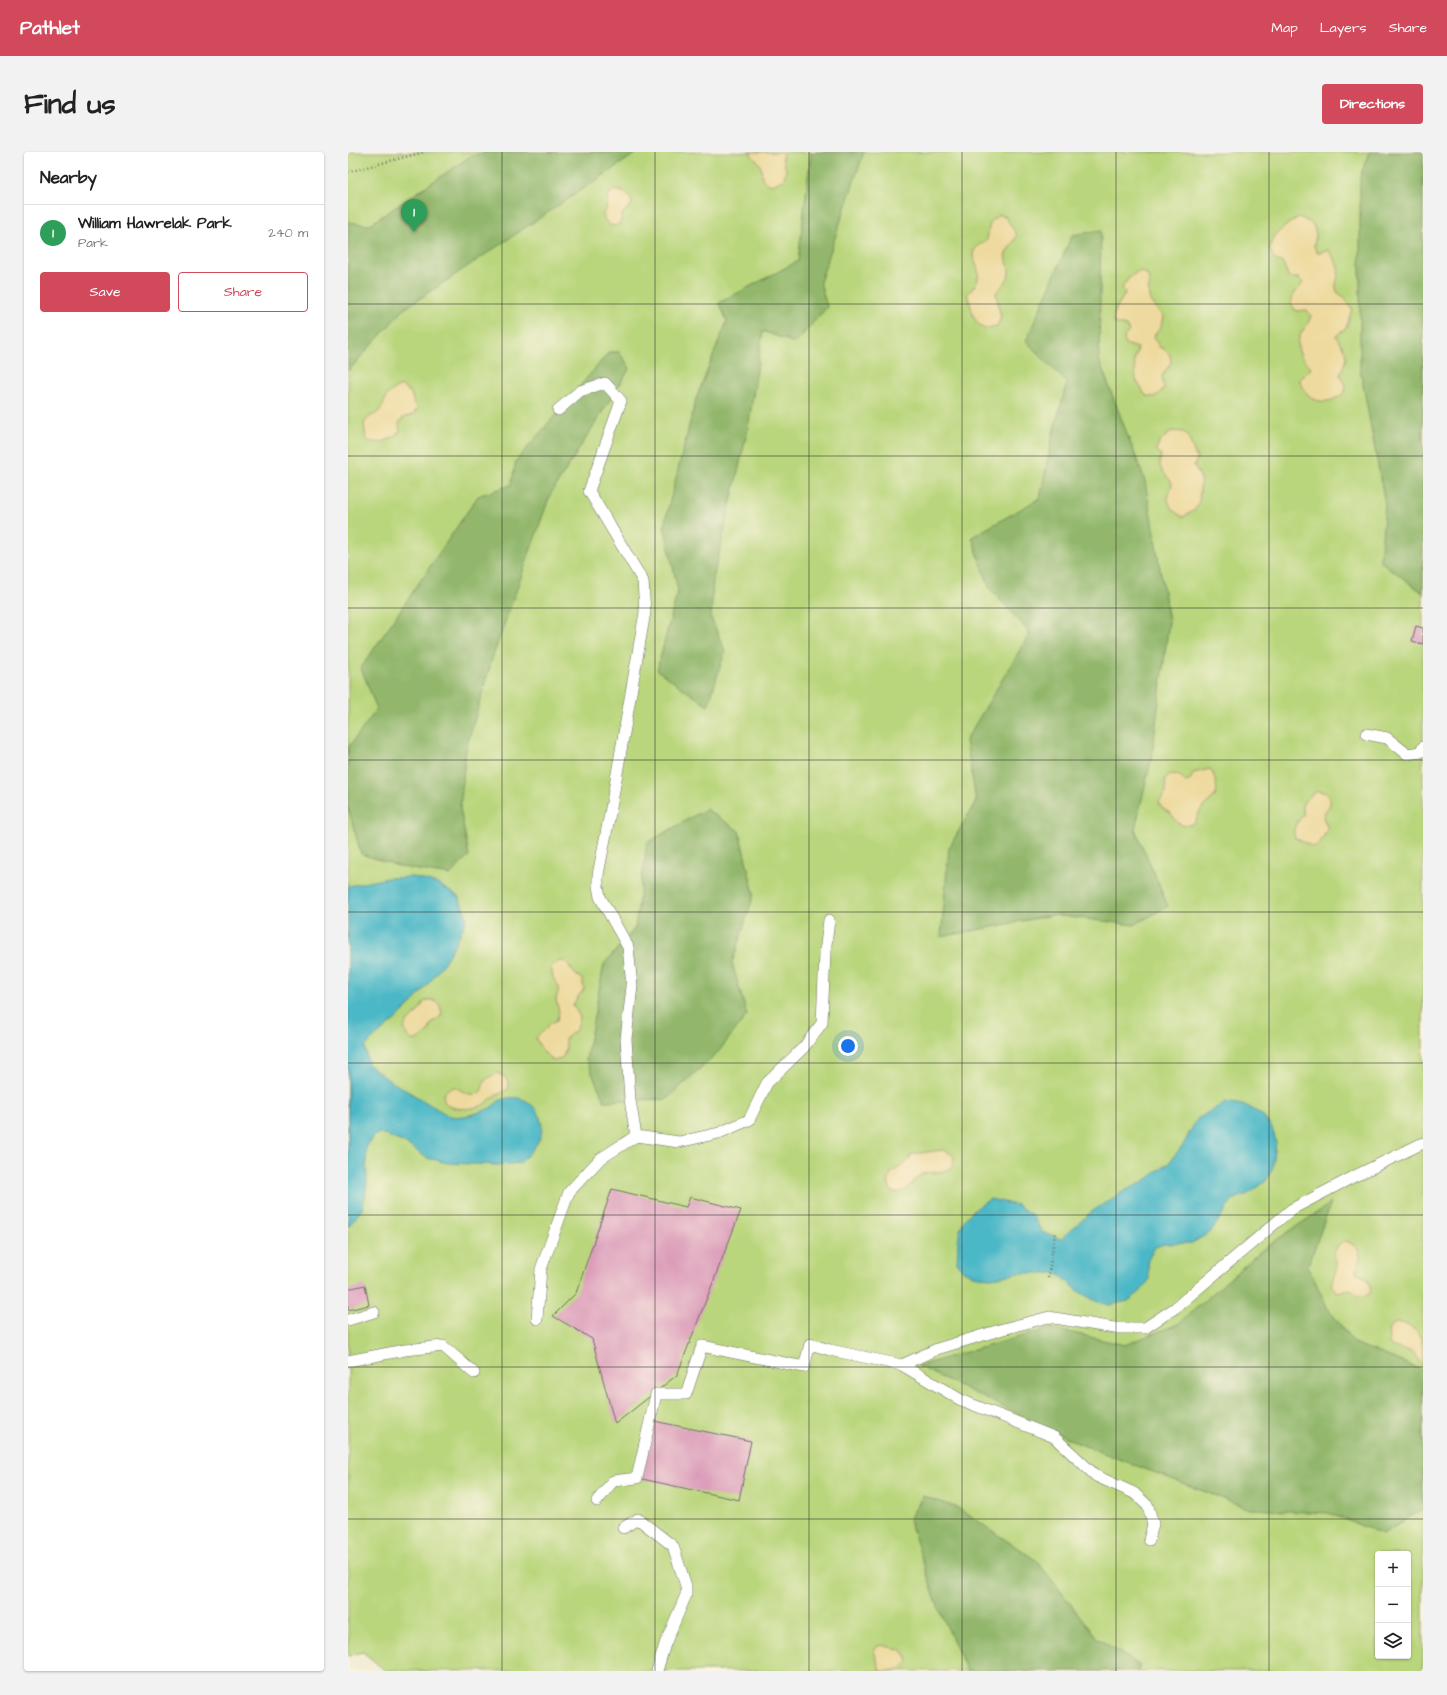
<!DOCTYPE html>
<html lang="en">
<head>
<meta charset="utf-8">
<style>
	body { margin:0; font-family:"Architects Daughter",sans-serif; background:#f2f2f2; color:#222 }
	.controls { position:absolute; right:12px; bottom:12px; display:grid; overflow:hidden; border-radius:4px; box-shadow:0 1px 3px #0004 }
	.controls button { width:36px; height:36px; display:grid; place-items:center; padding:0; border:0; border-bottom:1px solid #e0e0e0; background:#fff; color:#222; font:20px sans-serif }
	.you { position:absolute; left:500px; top:894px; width:14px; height:14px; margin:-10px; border:3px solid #fff; border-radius:50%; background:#1a73e8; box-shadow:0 0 0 6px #1a73e833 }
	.badge { display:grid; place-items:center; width:26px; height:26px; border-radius:50%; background:#d1495b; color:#fff; font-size:13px; font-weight:700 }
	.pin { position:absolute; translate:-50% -33px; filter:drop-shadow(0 1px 2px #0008) }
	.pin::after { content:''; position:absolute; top:21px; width:14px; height:12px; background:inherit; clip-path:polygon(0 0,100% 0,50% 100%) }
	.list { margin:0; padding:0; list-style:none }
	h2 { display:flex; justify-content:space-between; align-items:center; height:52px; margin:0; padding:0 16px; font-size:17px }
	h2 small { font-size:13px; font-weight:400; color:#767676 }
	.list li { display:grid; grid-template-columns:26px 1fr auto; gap:12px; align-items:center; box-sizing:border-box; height:56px; padding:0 16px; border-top:1px solid #e0e0e0 }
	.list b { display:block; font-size:15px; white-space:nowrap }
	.list p { margin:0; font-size:13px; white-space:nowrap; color:#767676 }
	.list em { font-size:13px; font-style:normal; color:#767676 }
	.actions { display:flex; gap:8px; padding:12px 16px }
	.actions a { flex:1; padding:9px 0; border:1px solid #d1495b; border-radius:4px; text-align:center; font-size:14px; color:#d1495b }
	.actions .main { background:#d1495b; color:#fff }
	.icon { flex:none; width:22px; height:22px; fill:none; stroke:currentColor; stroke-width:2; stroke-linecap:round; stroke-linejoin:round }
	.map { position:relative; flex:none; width:1075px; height:1519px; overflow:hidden; border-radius:4px }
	header { display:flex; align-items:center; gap:24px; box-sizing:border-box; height:56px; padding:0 20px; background:#d1495b; color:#fff }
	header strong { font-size:19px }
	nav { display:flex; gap:22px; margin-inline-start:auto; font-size:14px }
	.intro { display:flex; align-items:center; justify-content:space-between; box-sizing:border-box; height:96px; padding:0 24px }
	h1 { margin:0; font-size:28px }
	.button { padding:10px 18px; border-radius:4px; background:#d1495b; color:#fff; font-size:14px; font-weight:700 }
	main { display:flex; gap:24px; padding:0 24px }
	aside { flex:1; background:#fff; border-radius:4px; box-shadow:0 1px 3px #0004 }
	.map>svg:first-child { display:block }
	.green { fill:#b9d67c; stroke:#728054; fill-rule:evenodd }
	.forest { fill:#92b76c; stroke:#5e714c }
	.sand { fill:#eeda9e; stroke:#8c8264 }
	.water { fill:#4bb8c7; stroke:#3b7279 }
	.building { fill:#dc9dba }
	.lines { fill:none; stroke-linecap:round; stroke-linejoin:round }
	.lane-casing { stroke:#706e65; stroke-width:12 }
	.path { stroke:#706e65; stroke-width:2.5; stroke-dasharray:1 3; stroke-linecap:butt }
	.lane { stroke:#fff; stroke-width:11 }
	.grid { fill:none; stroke:#2b2b2b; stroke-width:1; stroke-opacity:0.55 }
</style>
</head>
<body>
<header>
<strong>Pathlet</strong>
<nav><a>Map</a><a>Layers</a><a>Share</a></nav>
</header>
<div class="intro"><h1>Find us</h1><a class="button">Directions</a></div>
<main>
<aside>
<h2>Nearby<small></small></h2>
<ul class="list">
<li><span class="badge" style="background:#2e9e5b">1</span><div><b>William Hawrelak Park</b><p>Park</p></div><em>240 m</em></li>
</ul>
<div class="actions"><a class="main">Save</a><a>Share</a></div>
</aside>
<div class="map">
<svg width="1075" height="1519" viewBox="0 0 1075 1519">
	<rect width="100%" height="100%" fill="#fcf5e5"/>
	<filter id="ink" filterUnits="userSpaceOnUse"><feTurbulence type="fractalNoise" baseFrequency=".025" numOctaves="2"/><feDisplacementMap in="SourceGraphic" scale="8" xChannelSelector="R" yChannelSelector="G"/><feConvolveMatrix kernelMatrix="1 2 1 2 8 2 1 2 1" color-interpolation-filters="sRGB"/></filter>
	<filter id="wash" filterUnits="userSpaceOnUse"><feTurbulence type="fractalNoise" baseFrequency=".012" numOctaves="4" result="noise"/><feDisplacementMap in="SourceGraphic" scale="16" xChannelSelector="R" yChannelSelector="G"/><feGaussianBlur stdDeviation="0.9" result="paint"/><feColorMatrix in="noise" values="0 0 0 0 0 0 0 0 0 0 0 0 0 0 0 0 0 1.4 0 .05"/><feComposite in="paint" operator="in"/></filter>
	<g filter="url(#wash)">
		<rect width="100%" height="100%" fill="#f1ead0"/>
		<path class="green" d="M 0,0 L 1075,0 L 1075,1519 L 38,1519 L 15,1500 L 0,1504 ZM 1030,1402 L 1060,1402 L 1060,1504 L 1030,1504 Z"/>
		<path class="forest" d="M 140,0 L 290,0 L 56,157 L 0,219 L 0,70 L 21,73 L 123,4 Z
			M 463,0 L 516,0 L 472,130 L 479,155 L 447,191 L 415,179 L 400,276 L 365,427 L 363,466 L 377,499 L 360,554 L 309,518 L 330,438 L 316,373 L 348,247 L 379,169 L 371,151 L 450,109 Z
			M 1021,0 L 1075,0 L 1075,441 L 1032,409 L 1037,352 L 1012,216 L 1012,25 Z
			M 753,78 L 751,208 L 797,329 L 821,469 L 804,604 L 787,677 L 820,754 L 786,773 L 705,763 L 593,785 L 601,696 L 628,649 L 618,588 L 682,481 L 641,435 L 624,385 L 692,346 L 706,277 L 719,231 L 678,189 L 724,83 Z
			M 261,200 L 271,200 L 282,216 L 202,343 L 145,504 L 118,597 L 112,656 L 121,704 L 102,723 L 53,715 L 13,702 L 0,655 L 0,596 L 29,557 L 13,516 L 130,344 L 163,333 L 168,309 Z
			M 358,657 L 391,679 L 406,742 L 384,811 L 399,863 L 371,899 L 319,947 L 256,949 L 238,907 L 256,812 L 287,776 L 299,691 Z
			M 983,1051 L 960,1114 L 979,1155 L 1006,1191 L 1075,1218 L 1075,1357 L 1035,1382 L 980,1361 L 902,1357 L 732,1292 L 570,1214 L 703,1176 L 777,1193 L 830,1172 L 914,1098 Z
			M 575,1344 L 610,1356 L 689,1409 L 749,1486 L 791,1513 L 791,1519 L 619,1519 L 588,1450 L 561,1367 Z"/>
		<path class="sand" d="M 402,0 L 436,0 L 434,5 L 438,17 L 436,27 L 425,33 C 410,30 416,23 412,13 C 410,8 404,5 402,0 Z
			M 266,38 C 276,39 283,42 284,53 L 275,61 L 272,71 L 267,74 L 261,73 L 256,67 L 255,62 L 258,57 L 260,43 Z
			M 652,63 L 658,65 C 661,72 665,76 669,83 C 666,91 660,96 657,104 C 665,125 661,125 648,141 L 653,166 L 649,174 L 636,177 C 621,165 626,158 619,143 C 622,139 627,134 629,130 C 637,111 610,103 639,88 C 641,77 640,67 652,63 Z
			M 951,65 L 965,72 L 968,82 L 966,94 L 969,101 L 980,98 C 985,105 993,115 990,125 C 988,131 987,133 989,140 L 996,145 L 1004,157 L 998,176 L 988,184 L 997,199 L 998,207 L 992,223 L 998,235 L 997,240 C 977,257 959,250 951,227 L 963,217 C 960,211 954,207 952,202 C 945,183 958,179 963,164 L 959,158 L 950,159 L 947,158 L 943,151 L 943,146 L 955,131 L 950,126 L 941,126 L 935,111 L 927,108 C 925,105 923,101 922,97 C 921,84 941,71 951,65 Z
			M 790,119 L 799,122 C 804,134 799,136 801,145 C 802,152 810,158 815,164 L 813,175 L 806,184 L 811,195 L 816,197 L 822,203 L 823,211 L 814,224 L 816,237 L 807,245 L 798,244 L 788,228 L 786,208 L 790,196 L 777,192 L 776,185 L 781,179 L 778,174 L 766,171 C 763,160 773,150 777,141 L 774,135 L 780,127 Z
			M 54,234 L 63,241 L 66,252 L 70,256 L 65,263 L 56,265 L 51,271 L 52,279 C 43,289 30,293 18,288 L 16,271 C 18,269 20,265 23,264 C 28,261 25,265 29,261 C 42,249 30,243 54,234 Z
			M 824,279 L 835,280 L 839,282 L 849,307 L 846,314 L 853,326 L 851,350 L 847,358 L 835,365 C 827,361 818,353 820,342 C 821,338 824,336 824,331 C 816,319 809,319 813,303 L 808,297 L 813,288 Z
			M 862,617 C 867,623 870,635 868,643 L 853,657 L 847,670 C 841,675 832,675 827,668 C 827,668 825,663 824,663 C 819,658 814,658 811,650 L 818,640 L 817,627 L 820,623 C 829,621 832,623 838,630 C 843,629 843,626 845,621 Z
			M 970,639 L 979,641 C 987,655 978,654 975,665 L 980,677 L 971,692 L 965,695 L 947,686 C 943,675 949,671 956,662 C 955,660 954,658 954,656 C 953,650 965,641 970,639 Z
			M 212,809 L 217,809 L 227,822 L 234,827 L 236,837 L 229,846 L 225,853 L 232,865 L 229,877 L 217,887 L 218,896 L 215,905 L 206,909 C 198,904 191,895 188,886 C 192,880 198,879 201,872 L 209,868 L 211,860 L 208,848 L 211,835 L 205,826 L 203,814 Z
			M 81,848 L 85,848 L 92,853 L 94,862 L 90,867 L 84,870 L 80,880 L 72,886 L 65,889 L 59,884 L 56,875 L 60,869 L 70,860 L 76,850 Z
			M 149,921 C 157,924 162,928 160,937 C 156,940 151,942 147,944 C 143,946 140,950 137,952 C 128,957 113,958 103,955 C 91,950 94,936 107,935 C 113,939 127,947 133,939 C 135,936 134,932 136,930 C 139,926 145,923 149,921 Z
			M 595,998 C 600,1000 606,1002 606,1008 C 606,1024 583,1018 574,1022 C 563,1028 560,1044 544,1040 L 540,1031 L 543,1021 L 558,1011 L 564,1002 Z
			M 997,1089 C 1006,1091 1013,1098 1012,1108 C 1011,1112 1008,1116 1008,1120 C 1018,1127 1025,1128 1022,1142 C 1013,1146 1008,1144 1003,1137 L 989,1140 L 983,1133 L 989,1115 L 986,1101 L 990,1093 Z
			M 1048,1170 C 1075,1176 1075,1187 1075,1212 L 1073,1212 L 1065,1200 L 1045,1195 L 1041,1191 L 1040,1177 Z
			M 533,1493 L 554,1498 L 560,1507 C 558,1519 543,1519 532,1519 L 526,1498 L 528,1495 Z"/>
		<path class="water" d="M 66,725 L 90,732 L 111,745 L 119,766 C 105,802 82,833 55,860 C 43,873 28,882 17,895 L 20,912 L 39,927 L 101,964 C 114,966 128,962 140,957 C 145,955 148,950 153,948 C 170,941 186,949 192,966 C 199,986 184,998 172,1011 L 151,1013 L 100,1011 L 79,1006 L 57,991 L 32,981 L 24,986 L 18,996 L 19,1031 L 15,1056 L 0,1075 L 0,734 L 40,726 Z
			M 878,950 L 899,954 L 913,962 L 924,976 L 928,990 L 925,1015 L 918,1029 L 902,1041 L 884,1048 L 863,1080 L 844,1091 L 816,1092 L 807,1095 L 800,1108 L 801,1128 L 792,1140 L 780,1149 L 761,1153 L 750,1150 L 733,1141 L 709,1121 L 670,1121 L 644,1126 L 630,1125 L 615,1119 L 609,1110 C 611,1073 609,1068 642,1047 L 669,1053 L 684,1063 L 694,1080 L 713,1087 L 743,1060 L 776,1039 L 793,1031 L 820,1012 L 835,993 L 849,967 Z"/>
		<g id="blocks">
			<path class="building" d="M 1068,474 L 1075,476 L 1075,492 L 1064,489 Z
				M 264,1037 L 338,1055 L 342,1045 L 393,1058 L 329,1223 L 267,1272 L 244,1187 L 205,1164 L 228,1141 Z
				M 17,1133 L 21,1153 L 0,1158 L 0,1137 Z
				M 306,1269 L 403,1289 L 391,1348 L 294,1327 Z"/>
		</g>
	</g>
	<g filter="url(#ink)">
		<use href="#blocks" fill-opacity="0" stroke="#706e65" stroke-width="1"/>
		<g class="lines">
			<defs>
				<path id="lane" d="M 210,258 L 232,239 L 257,231 L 273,249 L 241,339 L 295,429 L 297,460 L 263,656 L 250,723 L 250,734 L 252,745 L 280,795 L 284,834 L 278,887 L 282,948 L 288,984
					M 1018,582 L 1039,586 L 1059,602 L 1073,600 L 1075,595
					M 189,1167 L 193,1117 L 221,1040 L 252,1007 L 288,984 L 331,990 L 371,981 L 401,968 L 419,931 L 456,895 L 474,871 L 477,801 L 481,768
					M 0,1168 L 26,1160
					M 0,1209 L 57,1198 L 95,1194 L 126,1221
					M 554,1213 L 613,1248 L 706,1285 L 748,1324 L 786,1341 L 800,1354 L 805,1372 L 801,1388
					M 249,1349 L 265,1329 L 289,1326 L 308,1242 L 338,1242 L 354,1194 L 456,1215 L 462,1192 L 482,1198 L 554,1213 L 589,1197 L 655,1177 L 701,1165 L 766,1176 L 797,1176 L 827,1156 L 944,1057 L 1007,1024 L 1075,991
					M 275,1376 L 290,1367 L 325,1394 L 338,1434 L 338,1443 L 317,1492 L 309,1519"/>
			</defs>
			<use href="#lane" class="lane-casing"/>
			<path class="path" d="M 0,20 L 76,0
				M 700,1126 L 707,1081"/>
			<use href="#lane" class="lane"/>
		</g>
	</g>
	<path class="grid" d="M 154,0 L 154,1519M 307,0 L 307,1519M 461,0 L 461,1519M 614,0 L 614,1519M 768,0 L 768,1519M 921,0 L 921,1519M 0,152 L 1075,152M 0,304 L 1075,304M 0,456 L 1075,456M 0,608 L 1075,608M 0,760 L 1075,760M 0,911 L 1075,911M 0,1063 L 1075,1063M 0,1215 L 1075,1215M 0,1367 L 1075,1367"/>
</svg>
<div class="controls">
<button>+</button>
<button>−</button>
<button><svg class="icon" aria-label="layers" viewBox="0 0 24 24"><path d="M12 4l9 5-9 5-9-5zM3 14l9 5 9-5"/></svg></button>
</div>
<div class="you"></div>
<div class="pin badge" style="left:66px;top:80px;background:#2e9e5b">1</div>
</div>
</main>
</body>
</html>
